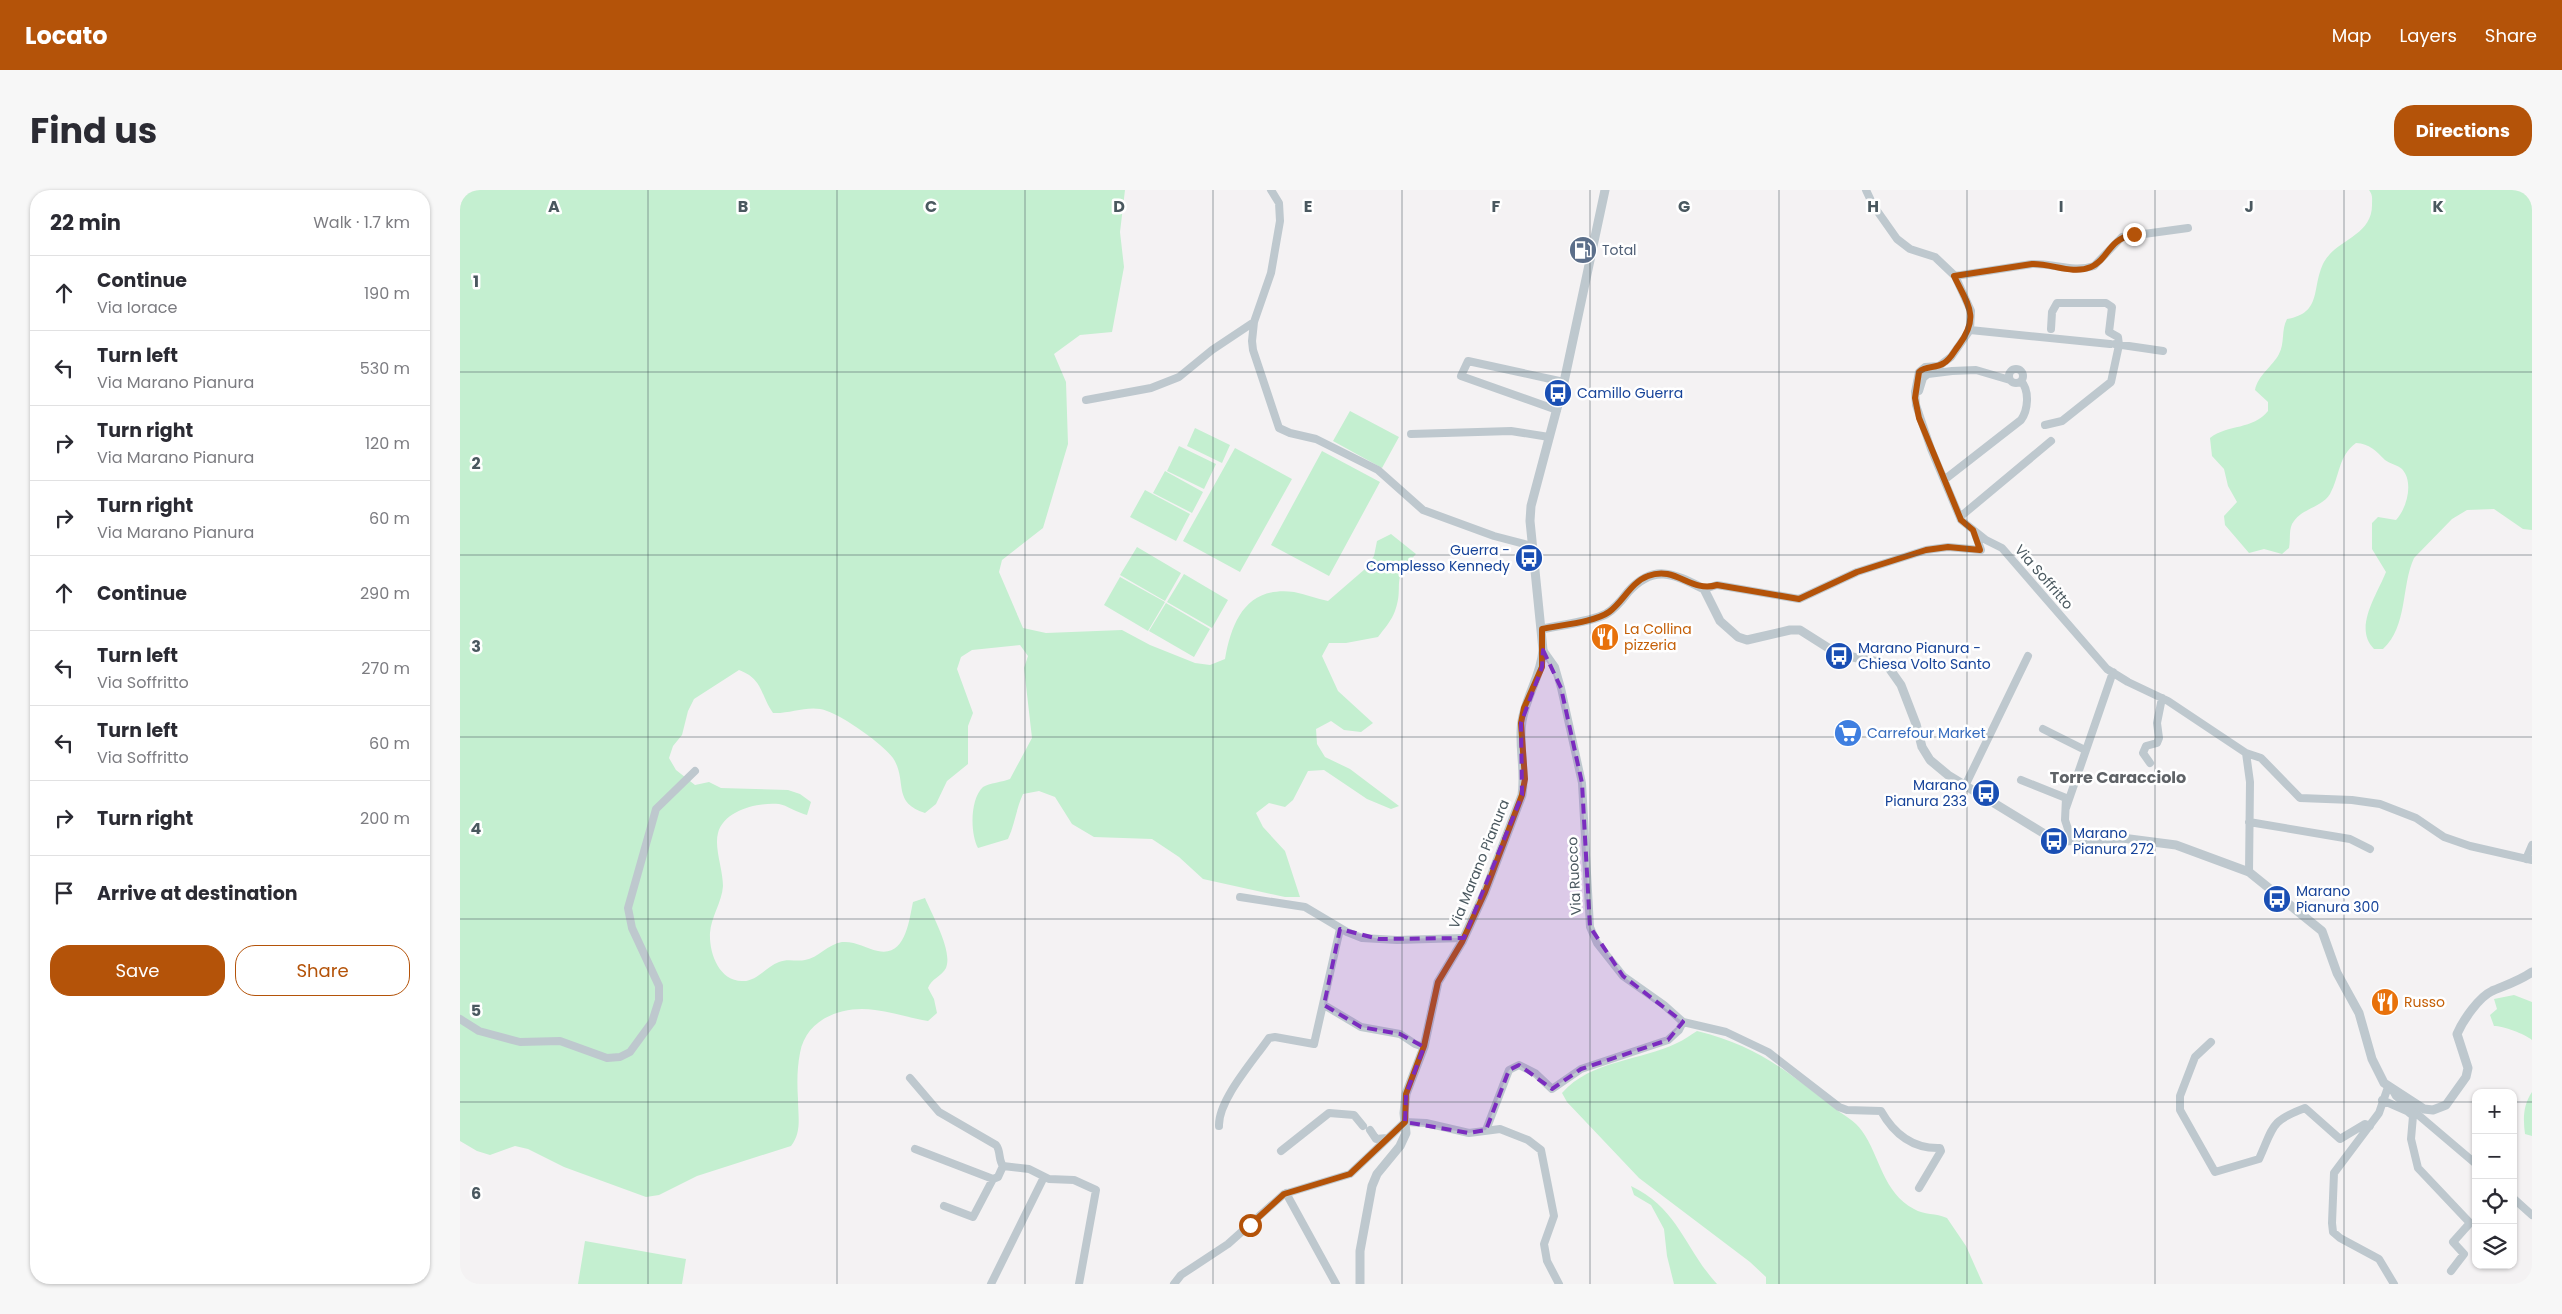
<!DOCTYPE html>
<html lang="en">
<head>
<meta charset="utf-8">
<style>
	body { margin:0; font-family:Poppins,sans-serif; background:#f7f7f7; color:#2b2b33 }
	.controls { position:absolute; right:15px; bottom:15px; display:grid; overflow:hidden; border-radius:10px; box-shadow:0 1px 4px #0004 }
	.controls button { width:45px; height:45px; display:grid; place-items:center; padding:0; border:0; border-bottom:1px solid #e1e1e2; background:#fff; color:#2b2b33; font:25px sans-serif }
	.stop { position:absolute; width:15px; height:15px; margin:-11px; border:4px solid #b45309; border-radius:50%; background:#fff }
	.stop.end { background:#b45309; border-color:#fff; box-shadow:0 1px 5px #0008 }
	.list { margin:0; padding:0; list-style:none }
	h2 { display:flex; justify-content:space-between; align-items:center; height:65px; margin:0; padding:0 20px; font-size:21px }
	h2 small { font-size:16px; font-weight:400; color:#7c7c81 }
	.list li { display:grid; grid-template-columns:32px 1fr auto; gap:15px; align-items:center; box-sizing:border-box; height:75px; padding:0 20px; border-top:1px solid #e1e1e2 }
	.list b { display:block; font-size:19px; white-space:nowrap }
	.list p { margin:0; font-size:16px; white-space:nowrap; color:#7c7c81 }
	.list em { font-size:16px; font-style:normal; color:#7c7c81 }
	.actions { display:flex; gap:10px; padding:15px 20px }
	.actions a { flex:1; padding:11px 0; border:1px solid #b45309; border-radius:20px; text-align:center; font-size:18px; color:#b45309 }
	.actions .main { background:#b45309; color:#fff }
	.icon { flex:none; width:28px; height:28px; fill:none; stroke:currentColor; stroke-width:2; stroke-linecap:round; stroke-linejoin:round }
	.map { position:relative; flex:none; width:2072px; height:1094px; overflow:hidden; border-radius:20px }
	header { display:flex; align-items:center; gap:30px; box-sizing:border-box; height:70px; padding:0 25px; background:#b45309; color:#fff }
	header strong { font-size:24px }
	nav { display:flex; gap:28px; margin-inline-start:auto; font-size:18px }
	.intro { display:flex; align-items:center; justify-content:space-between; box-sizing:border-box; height:120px; padding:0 30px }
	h1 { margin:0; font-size:35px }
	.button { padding:12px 22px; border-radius:20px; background:#b45309; color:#fff; font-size:18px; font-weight:700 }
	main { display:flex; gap:30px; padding:0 30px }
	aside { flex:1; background:#fff; border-radius:20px; box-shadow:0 1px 4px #0004 }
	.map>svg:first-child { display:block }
	.green { fill:#c4efd0 }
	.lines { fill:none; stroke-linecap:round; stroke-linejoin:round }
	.minor { stroke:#bec8ce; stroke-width:8 }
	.tertiary { stroke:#bec8ce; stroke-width:9 }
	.route { stroke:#b45309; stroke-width:6 }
	.marked { fill:#7b2cbf; fill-opacity:0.2; stroke:#7b2cbf; stroke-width:4; stroke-dasharray:10 6; stroke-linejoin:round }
	.grid { fill:none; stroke:#4a585f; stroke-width:1; stroke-opacity:0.55 }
	.labels { text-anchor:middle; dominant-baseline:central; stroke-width:5; stroke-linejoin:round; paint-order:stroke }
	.service-label { font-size:14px; fill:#4e5e75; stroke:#fff; text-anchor:start }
	.transit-label { font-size:14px; fill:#164399; stroke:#fff; text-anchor:start }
	.street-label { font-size:14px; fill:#4a585f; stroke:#fff }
	.food-label { font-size:14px; fill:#c56008; stroke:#fff; text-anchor:start }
	.shop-label { font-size:14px; fill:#366cbe; stroke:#fff; text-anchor:start }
	.quarter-label { font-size:16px; font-weight:bold; fill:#5f6367; stroke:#fff }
	.grid-label { font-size:16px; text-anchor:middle; font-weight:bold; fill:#4a585f; stroke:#fff; stroke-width:5; stroke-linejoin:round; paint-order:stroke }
</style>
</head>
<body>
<header>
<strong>Locato</strong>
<nav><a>Map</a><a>Layers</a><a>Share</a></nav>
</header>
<div class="intro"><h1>Find us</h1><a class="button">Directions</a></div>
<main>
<aside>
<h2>22 min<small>Walk · 1.7 km</small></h2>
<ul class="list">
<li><svg class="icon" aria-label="ahead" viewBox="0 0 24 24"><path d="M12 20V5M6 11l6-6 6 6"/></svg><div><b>Continue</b><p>Via Iorace</p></div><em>190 m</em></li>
<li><svg class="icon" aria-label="left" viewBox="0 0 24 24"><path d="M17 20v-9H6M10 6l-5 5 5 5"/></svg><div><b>Turn left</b><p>Via Marano Pianura</p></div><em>530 m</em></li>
<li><svg class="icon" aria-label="right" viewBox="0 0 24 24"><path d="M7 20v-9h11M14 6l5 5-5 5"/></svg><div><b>Turn right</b><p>Via Marano Pianura</p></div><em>120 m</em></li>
<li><svg class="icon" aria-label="right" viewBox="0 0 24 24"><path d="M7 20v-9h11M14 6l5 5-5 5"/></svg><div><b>Turn right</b><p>Via Marano Pianura</p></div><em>60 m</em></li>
<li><svg class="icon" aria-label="ahead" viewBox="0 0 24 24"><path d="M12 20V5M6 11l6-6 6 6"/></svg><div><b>Continue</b></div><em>290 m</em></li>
<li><svg class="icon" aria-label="left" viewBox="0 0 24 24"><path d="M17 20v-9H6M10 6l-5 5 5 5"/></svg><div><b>Turn left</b><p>Via Soffritto</p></div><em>270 m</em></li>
<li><svg class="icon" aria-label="left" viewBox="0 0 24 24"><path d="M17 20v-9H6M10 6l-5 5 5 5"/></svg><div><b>Turn left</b><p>Via Soffritto</p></div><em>60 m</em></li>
<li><svg class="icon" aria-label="right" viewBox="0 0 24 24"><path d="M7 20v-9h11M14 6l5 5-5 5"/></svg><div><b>Turn right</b></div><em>200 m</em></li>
<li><svg class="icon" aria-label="arrive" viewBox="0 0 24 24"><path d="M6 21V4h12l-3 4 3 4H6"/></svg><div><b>Arrive at destination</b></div></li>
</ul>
<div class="actions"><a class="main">Save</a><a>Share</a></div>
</aside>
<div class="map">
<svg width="2072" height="1094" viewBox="0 0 2072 1094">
	<rect width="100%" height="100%" fill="#f4f2f3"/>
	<path class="green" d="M 0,0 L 665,0 L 660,42 L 664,77 L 652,142 L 620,145 L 594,164 L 606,192 L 608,254 L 583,338 L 542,370 L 539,382 L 563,438 L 586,443 L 662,440 L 690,455 L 735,473 L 750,475 L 765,469 C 772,430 787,396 834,402 C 845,404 857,409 868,411 L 905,379 L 914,366 L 917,351 L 931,344 L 956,364 C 929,390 945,394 935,421 C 932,430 924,439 918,447 L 886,453 L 869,453 L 862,466 L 878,501 L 913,533 L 901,542 L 884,540 L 871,531 L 856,539 L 857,554 L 865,567 L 890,579 L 939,616 L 931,619 L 907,609 L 864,580 L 848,581 L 833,610 L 825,617 L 809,613 L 796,623 L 803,637 L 825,661 L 840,707 L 825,707 L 743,689 L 719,667 L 692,649 L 634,647 L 612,634 L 595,607 L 579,601 L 563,604 C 556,619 555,634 548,649 L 518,658 C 510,643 510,609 523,597 C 529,593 543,592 550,589 L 572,548 L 564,478 L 568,466 L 560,455 L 512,460 L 501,467 L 497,479 L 513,523 L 508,536 L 508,574 L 487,591 L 476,614 L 465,623 C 431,612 448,591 433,568 C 423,554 383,526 367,521 C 350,514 331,524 313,523 C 300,504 303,489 279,480 L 234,509 L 228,521 L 222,545 L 213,556 L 209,568 L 216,580 L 235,595 L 249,592 L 261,598 L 328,600 L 340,604 L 351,612 L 347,625 C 338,623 326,615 319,614 C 298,612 264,620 258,643 C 254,658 263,679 263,696 C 262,712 251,727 250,743 C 249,763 259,791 282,791 C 296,792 306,777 319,772 C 328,768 336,772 345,770 C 358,768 368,754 382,752 C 396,751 405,758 418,761 C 446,767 449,730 453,712 L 465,708 C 472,725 493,761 486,778 C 482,786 471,789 468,798 L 474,809 L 477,823 L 468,831 C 450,828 433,822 415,820 C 384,815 346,828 340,863 C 337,878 337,894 338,909 C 338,927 342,942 331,956 L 237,986 L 199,1005 L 186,1007 L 104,977 L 68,959 L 55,956 L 30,965 L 17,961 L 0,951 Z
		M 1909,0 L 2072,0 L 2072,340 L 2063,339 L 2034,319 L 2007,320 L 1992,329 L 1954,368 C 1941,396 1948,436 1923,459 L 1914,459 C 1893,438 1917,405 1926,382 L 1912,359 L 1912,333 L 1918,327 L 1936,330 C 1947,318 1954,292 1942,279 C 1938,275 1930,274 1925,270 C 1915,260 1910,254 1896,253 C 1878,266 1880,286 1870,304 C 1862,317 1842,319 1834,331 C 1828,338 1831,349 1829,358 L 1822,364 L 1804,359 L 1789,363 L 1765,335 L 1764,326 L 1777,312 L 1768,296 L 1764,279 L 1752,266 L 1750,248 C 1768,234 1793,240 1808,221 L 1808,212 L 1795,200 C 1798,185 1812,177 1819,164 C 1825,153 1821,140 1827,129 C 1863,123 1851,97 1864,72 C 1877,49 1912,46 1912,15 C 1912,9 1913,5 1909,0 Z
		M 890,221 L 939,247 L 922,278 L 873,251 Z
		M 735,238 L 770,255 L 762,273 L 727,256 Z
		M 719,256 L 756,274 L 744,299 L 707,281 Z
		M 775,258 L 832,289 L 780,382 L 723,351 Z
		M 862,261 L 920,292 L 869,386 L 811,355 Z
		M 705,281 L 743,302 L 732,323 L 693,303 Z
		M 685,300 L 730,324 L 716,351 L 670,327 Z
		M 677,357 L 721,383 L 705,411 L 660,385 Z
		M 724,384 L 768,410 L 752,438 L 707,412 Z
		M 660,387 L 705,412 L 688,441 L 644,415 Z
		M 706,413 L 750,439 L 734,467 L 689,441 Z
		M 2054,805 L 2072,812 L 2072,850 C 2065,844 2043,836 2034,836 L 2030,825 L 2037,819 L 2034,809 Z
		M 1237,841 C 1295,855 1326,880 1372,916 C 1381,924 1396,931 1402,941 C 1420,966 1423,1003 1454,1019 C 1464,1025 1476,1023 1487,1028 L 1506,1056 L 1523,1094 L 1306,1094 L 1306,1087 L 1290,1072 L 1179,988 L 1107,912 L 1102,903 C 1131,870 1180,871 1217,853 C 1224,850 1230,845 1237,841 Z
		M 2072,902 L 2072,946 L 2065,944 C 2063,929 2063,915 2072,902 Z
		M 1171,996 C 1219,1019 1224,1058 1257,1094 L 1214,1094 L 1207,1066 L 1204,1039 L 1191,1015 L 1174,1005 Z
		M 125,1051 L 226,1069 L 222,1094 L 118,1094 Z"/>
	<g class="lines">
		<path class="minor" d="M 1406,0 L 1413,15 L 1437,49 L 1450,59 L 1475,67 L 1495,86 L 1511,121 L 1510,140 L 1491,167 L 1479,176 L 1465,177 L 1459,182 L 1455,202 L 1456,215 L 1471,259 L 1501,330 L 1526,350 L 1542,358 L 1647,479 L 1668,492 L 1708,511 L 1786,563 L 1790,592 L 1789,682
			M 1495,86 L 1572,74 C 1593,73 1613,83 1634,76 L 1662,47 L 1728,38
			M 794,132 L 792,151 L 793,160 L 819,238 L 830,243 L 856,249 L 918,280 L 963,320 L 1034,346 L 1072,356
			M 1510,140 L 1650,154
			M 1655,154 L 1703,161
			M1549 186a7 7 0 1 1 14 0a7 7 0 1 1-14 0Z
			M 1455,202 L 1459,201 L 1463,188 L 1468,184 L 1492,181 L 1516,180 L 1550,190
			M 626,210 L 691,198 L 719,187 L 752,160 L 794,132 L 811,83 L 820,31 L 819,13 L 811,0
			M 1097,220 L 1001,186 L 1008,171 L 1104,192
			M 1585,235 L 1602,231 L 1651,192 L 1659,155 L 1658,147 L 1649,142 L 1652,117 L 1646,113 L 1597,113 L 1592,122 L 1591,139
			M 951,244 L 1051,241 L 1089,247
			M 1484,290 L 1561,230 C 1568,220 1570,201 1561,191
			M 1500,327 L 1591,251
			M 1244,399 L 1257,395 L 1339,409 L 1397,382 L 1466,360 L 1488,357 L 1521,360 L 1514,341
			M 1083,460 L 1095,477 L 1101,498 L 1122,593 L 1130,737 L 1137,753 L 1163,786 L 1204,815 L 1223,832 L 1266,842 L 1308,862 L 1379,917 L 1387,920 L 1421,921 C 1434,944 1452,959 1480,958 L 1481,961 L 1459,998
			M 1583,539 L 1625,560
			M 1786,563 L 1801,568 L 1840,608 L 1892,610 L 1920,614 L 1956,628 L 1984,647 L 2010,656 L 2072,670
			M 1690,573 L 1683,563 L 1686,556 L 1697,553 L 1699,548 L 1697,533 L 1702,508
			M 1561,590 L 1606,608 L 1605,630 L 1612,651
			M 1505,596 L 1568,466
			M 1606,618 L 1653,482
			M 1789,632 L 1890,649 L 1910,659
			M 2066,669 L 2072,655
			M 780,707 L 845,717 L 887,742 L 902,748 L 937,750 L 1004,748
			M 864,815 L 901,837 L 940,844 L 955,854 L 964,857
			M 0,829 L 19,841 L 60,852 L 100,851 L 147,868 L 160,867 L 170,862 L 192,832 L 199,810 L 199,796 L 172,738 L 168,718 L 196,619 L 235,581
			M 1751,852 L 1735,867 L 1720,906 L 1720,920 L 1755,982 L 1799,969 C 1814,936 1810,931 1845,918 L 1880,949 L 1905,934 L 1910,936
			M 450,888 L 479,922 L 536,955 C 541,961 538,969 543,976 L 569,979 L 589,989 L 614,990 L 636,1000 L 619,1094
			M 1928,897 L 1919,923 L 1874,983 L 1872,1033 L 1873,1042 L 1880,1048 L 1919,1069 L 1934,1094
			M 1932,899 L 1936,906 L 2016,974
			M 1922,910 L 1947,921 L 1953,926 L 1951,949 L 1958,978 L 2010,1033 L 1993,1052 L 2004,1064 L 1991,1081
			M 759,936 C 758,910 794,870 809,848 L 815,847 L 854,854 L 880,739
			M 910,940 L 916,949 L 927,948
			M 1026,940 L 1049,880 L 1059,875 L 1075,883 L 1092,899 L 1121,879 L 1208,850 L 1219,840 L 1223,832
			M 455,959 L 533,989 L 538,987 L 543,976
			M 821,961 L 869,923 L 894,925 L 903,936
			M 826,1003 L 876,1094
			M 2053,1008 L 2072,1025
			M 484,1016 L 513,1027 L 533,989
			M 531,1094 L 584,987
			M 714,1094 L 721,1085 L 768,1054 L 824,1004 L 890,984 L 945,932 L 966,933 L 1009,943 L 1040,939 L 1068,950 L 1081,960 L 1094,1026 L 1084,1054 L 1087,1071 L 1099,1094"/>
		<path class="tertiary" d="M 1082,439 C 1100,435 1131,432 1146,424 C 1155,419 1162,410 1168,402 C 1194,373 1214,384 1244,399 L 1260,431 L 1278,447 L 1287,450 L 1330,440 L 1340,440 L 1370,459 L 1387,466 L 1419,472 L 1429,478 L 1441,495 L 1456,534 L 1462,557 L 1470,570 L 1488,585 L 1588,646 L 1605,651 L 1662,648 L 1716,655 L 1789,682 L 1862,741 L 1877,783 L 1899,823 L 1912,869 L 1924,893 L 1964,919 L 1973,920 L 1986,915 L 2006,887 L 2008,878 L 1997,844 C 2003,830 2019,807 2032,801 C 2046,795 2059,791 2072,782
			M 900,1094 L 900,1061 L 912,996 L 917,984 L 940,956 L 946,943 L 944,923 L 946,904 L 964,857 L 978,792 L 1002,752 L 1025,702 L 1062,605 C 1066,580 1058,555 1062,531 C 1066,506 1081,486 1083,460 L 1070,331 L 1071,316 L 1104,192 L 1145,0"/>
	</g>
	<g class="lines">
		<path class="route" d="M 790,1035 L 824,1004 L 890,984 L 945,932 L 946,904 L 964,856 L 978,792 L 1002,752 L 1025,702 L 1062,605 L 1065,589 L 1061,533 L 1064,518 L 1082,477 L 1082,439 C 1100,435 1135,432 1149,422 C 1163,412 1171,392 1188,386 C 1216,375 1230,403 1257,395 L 1339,409 L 1397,382 L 1466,360 L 1488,357 L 1520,360 L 1513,340 L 1501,330 L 1459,228 L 1455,208 L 1459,182 C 1466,175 1476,179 1484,173 C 1491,169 1494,161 1499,155 C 1520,126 1508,115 1494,86 L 1572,74 C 1591,73 1612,85 1631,77 C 1649,69 1647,50 1674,44"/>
	</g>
	<path class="marked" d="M 1083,460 L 1101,498 L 1122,593 L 1130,737 L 1163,786 L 1223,832 L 1208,850 L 1121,879 L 1092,899 L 1059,875 L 1049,880 L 1026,940 L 1009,943 L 945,932 L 946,904 L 964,857 L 940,844 L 901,837 L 864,815 L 880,739 L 919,749 L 1004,748 L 1062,605 L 1061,533 L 1082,477 Z"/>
	<path class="grid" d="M 188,0 L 188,1094M 377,0 L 377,1094M 565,0 L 565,1094M 753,0 L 753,1094M 942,0 L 942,1094M 1130,0 L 1130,1094M 1319,0 L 1319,1094M 1507,0 L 1507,1094M 1695,0 L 1695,1094M 1884,0 L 1884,1094M 0,182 L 2072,182M 0,365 L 2072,365M 0,547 L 2072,547M 0,729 L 2072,729M 0,912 L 2016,912M 2053,912 L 2072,912"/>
	<defs>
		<symbol id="fuel-disc" viewBox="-11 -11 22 22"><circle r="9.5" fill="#5c6f8a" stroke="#fff"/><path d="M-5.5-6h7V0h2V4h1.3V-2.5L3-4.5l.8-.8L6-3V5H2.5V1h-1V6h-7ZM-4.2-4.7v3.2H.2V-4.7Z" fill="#fff"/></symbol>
		<symbol id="bus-disc" viewBox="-11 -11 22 22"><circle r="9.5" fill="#1a4fb4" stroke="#fff"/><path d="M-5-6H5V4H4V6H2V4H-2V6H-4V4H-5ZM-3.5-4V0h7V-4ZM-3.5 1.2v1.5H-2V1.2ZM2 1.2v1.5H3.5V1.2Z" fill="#fff"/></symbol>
		<symbol id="restaurant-disc" viewBox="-11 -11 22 22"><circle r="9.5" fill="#e8710a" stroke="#fff"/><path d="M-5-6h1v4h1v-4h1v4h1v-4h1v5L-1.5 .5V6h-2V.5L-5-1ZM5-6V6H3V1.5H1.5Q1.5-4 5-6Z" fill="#fff"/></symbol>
		<symbol id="supermarket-disc" viewBox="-11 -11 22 22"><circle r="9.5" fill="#3f7fe0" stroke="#fff"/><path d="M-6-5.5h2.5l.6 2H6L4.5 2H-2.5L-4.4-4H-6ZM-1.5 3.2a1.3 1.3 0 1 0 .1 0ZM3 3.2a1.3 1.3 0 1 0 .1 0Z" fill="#fff"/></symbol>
	</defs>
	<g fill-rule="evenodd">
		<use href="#fuel-disc" x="1107" y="44" width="32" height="32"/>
		<use href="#bus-disc" x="1082" y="187" width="32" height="32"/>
		<use href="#bus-disc" x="1053" y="352" width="32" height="32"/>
		<use href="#restaurant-disc" x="1129" y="431" width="32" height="32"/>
		<use href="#bus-disc" x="1363" y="450" width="32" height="32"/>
		<use href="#supermarket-disc" x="1372" y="527" width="32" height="32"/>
		<use href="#bus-disc" x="1510" y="587" width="32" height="32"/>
		<use href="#bus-disc" x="1578" y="635" width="32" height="32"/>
		<use href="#bus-disc" x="1801" y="693" width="32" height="32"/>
		<use href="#restaurant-disc" x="1909" y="796" width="32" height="32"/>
	</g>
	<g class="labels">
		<g class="service-label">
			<text x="1142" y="60">Total</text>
		</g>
		<g class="transit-label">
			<text x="1117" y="203">Camillo Guerra</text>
			<text x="1050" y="360" text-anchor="end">Guerra -<tspan x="1050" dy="16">Complesso Kennedy</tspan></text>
			<text x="1398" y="458">Marano Pianura -<tspan x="1398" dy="16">Chiesa Volto Santo</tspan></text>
			<text x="1507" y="595" text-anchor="end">Marano<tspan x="1507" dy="16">Pianura 233</tspan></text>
			<text x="1613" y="643">Marano<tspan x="1613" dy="16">Pianura 272</tspan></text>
			<text x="1836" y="701">Marano<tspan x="1836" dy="16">Pianura 300</tspan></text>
		</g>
		<g class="street-label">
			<text transform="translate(1584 387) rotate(49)">Via Soffritto</text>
			<text transform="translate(1019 674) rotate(-68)">Via Marano Pianura</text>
			<text transform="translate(1114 686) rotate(-93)">Via Ruocco</text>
		</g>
		<g class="food-label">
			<text x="1164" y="439">La Collina<tspan x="1164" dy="16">pizzeria</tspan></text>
			<text x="1944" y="812">Russo</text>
		</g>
		<g class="shop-label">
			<text x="1407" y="543">Carrefour Market</text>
		</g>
		<g class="quarter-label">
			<text x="1658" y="587">Torre Caracciolo</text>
		</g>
	</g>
	<g class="grid-label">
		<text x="94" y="22">A</text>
		<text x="283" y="22">B</text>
		<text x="471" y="22">C</text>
		<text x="659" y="22">D</text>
		<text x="848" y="22">E</text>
		<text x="1036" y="22">F</text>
		<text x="1224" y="22">G</text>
		<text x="1413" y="22">H</text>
		<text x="1601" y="22">I</text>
		<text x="1789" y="22">J</text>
		<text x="1978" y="22">K</text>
		<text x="16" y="97">1</text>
		<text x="16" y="279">2</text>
		<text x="16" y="462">3</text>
		<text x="16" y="644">4</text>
		<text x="16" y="826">5</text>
		<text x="16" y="1009">6</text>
	</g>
</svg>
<div class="controls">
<button>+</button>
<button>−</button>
<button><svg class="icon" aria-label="locate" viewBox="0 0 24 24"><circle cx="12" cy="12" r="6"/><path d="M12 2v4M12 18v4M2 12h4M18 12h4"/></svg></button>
<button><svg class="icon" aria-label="layers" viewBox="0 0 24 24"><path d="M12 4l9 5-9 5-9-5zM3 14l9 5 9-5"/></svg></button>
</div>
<div class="stop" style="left:790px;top:1035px"></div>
<div class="stop end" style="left:1674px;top:44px"></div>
</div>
</main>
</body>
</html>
